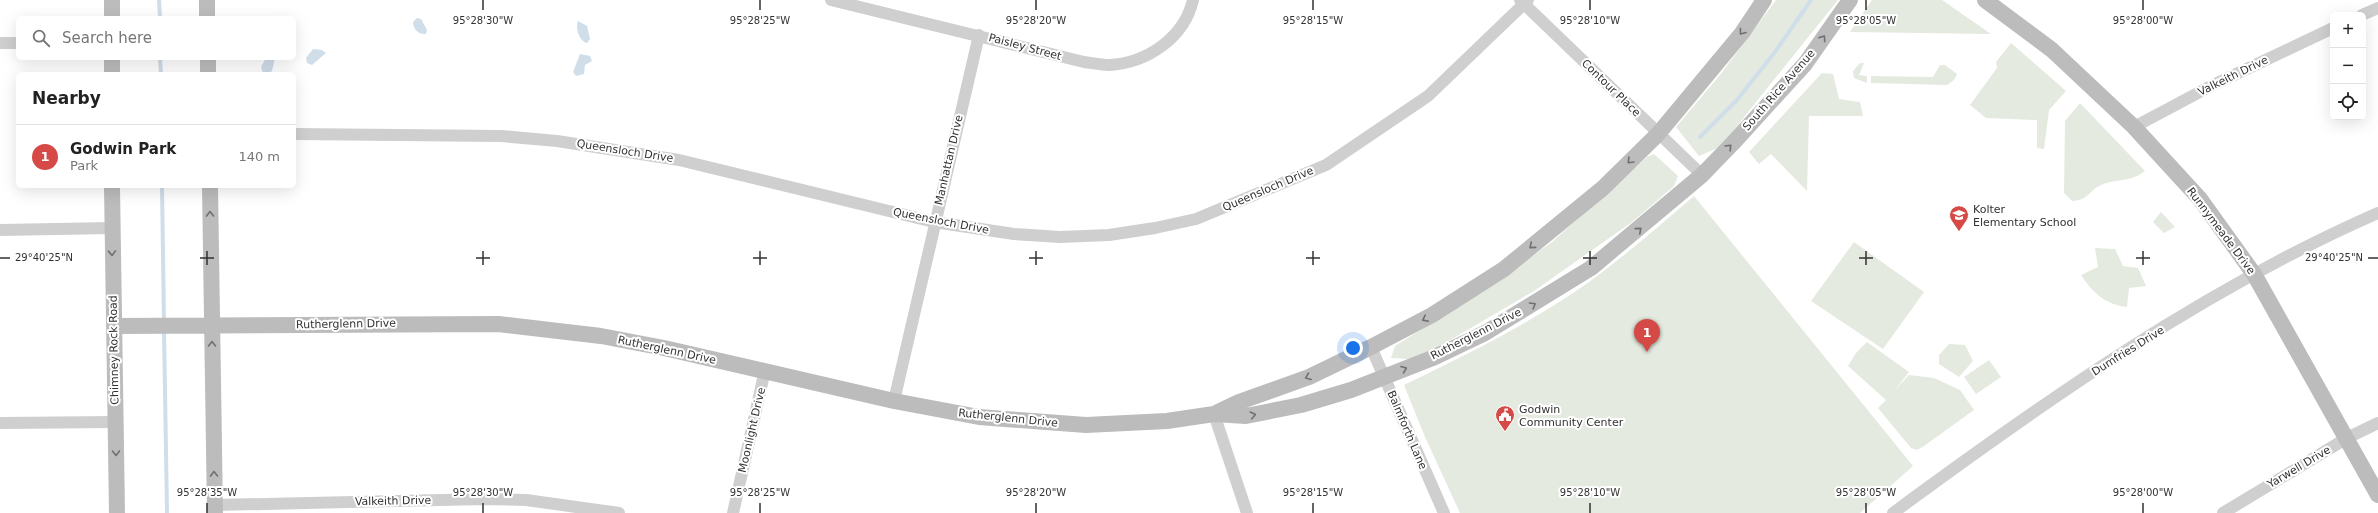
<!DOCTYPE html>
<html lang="en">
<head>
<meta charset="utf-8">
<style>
	body { margin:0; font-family:"DejaVu Sans",sans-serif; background:#f2f2f2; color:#222 }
	.controls { position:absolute; right:12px; top:12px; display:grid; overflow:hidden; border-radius:6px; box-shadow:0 4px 16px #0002 }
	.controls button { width:36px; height:36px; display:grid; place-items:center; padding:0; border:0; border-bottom:1px solid #e0e0e0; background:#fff; color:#222; font:20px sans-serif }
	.you { position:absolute; left:1353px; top:348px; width:14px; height:14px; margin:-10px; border:3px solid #fff; border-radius:50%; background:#1a73e8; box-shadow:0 0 0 6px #1a73e833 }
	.badge { display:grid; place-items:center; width:26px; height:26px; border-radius:50%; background:#d54a47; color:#fff; font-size:13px; font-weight:700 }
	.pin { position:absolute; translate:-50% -33px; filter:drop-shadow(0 1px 2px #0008) }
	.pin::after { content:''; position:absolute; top:21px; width:14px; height:12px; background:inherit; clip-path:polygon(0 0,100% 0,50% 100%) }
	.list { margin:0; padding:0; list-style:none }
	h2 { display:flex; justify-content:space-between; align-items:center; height:52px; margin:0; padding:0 16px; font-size:17px }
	h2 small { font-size:13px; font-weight:400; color:#767676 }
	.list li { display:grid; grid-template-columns:26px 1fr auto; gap:12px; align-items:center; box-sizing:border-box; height:64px; padding:0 16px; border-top:1px solid #e0e0e0 }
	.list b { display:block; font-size:15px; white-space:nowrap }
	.list p { margin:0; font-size:13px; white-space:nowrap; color:#767676 }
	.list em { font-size:13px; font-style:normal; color:#767676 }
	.icon { flex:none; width:22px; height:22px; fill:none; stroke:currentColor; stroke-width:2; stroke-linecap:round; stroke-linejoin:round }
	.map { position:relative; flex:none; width:2378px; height:513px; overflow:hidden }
	.search { position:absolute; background:#fff; box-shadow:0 4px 16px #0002; left:16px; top:16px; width:280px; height:44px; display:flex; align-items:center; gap:10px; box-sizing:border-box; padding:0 14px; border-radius:6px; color:#767676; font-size:15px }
	.panel { position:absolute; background:#fff; box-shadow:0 4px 16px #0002; left:16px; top:72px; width:280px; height:116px; border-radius:6px }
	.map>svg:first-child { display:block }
	.green { fill:#e4eadf }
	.water { fill:#d0deea }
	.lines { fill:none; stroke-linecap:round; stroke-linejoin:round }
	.stream { stroke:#d0deea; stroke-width:4 }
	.street { stroke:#cfcfcf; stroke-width:12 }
	.secondary { stroke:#bcbcbc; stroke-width:16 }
	.oneway { stroke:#707070 }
	.ticks { fill:none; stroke:#323232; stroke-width:1.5 }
	.labels { text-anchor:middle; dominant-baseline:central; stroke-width:4; stroke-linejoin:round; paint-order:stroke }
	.street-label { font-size:11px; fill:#323232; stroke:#fff }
	.poi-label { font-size:11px; fill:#323232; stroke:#fff; text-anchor:start }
	.ticks-label { font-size:10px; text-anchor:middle; fill:#323232; stroke:#fff; stroke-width:4; stroke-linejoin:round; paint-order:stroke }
</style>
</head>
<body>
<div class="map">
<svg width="2378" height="513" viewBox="0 0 2378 513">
	<rect width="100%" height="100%" fill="#fff"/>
	<path class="green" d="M 1776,0 L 1838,0 L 1720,147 L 1699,156 L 1676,127 L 1720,75 Z
		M 1872,0 L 1942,0 L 1991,34 L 1850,32 Z
		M 2011,43 L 2066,91 L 2049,110 L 2044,149 L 2037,148 L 2037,120 L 1986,118 L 1970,105 L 1997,68 L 1996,62 Z
		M 1860,63 L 1864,63 L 1859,75 L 1867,76 L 1867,83 L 1854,78 L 1853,71 Z
		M 1940,65 L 1945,65 L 1957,74 L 1954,80 L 1947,85 L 1871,83 L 1871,76 L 1933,77 Z
		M 1822,73 L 1833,74 L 1839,99 L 1860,102 L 1863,116 L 1809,116 L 1807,191 L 1771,154 L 1759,164 L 1749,152 Z
		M 2080,103 L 2145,171 C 2129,183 2118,178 2101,185 C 2088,191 2089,200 2072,201 L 2064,193 L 2065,121 Z
		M 1654,154 L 1678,176 L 1674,186 L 1632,222 L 1534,291 L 1440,346 L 1410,359 L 1391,358 L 1395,346 L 1495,283 L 1552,242 L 1647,157 Z
		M 1694,196 L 1913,466 L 1860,513 L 1460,513 L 1425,437 L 1404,385 C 1468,354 1531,323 1589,282 C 1626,255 1660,225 1694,196 Z
		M 2161,212 L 2175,227 L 2164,233 L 2153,222 Z
		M 1854,242 L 1924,292 L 1883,349 L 1811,301 Z
		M 2095,248 L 2115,249 L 2123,266 L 2138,268 L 2146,286 L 2129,288 L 2127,307 C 2106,305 2092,292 2081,275 L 2098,267 Z
		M 1867,342 L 1909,372 L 1894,391 L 1909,375 L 1934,378 L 1960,390 L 1974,410 L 1924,446 L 1917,450 L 1911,448 L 1878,408 L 1886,400 L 1848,366 L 1856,353 Z
		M 1949,344 L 1965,345 L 1973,361 L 1959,377 L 1939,364 L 1939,355 Z
		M 1989,360 L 2001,377 L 1976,394 L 1964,377 Z"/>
	<path class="water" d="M 417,18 L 421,19 L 427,30 L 426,34 C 419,35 413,29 413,22 Z
		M 578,21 L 587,26 L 590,39 L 587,43 C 579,41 575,28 578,21 Z
		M 313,49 L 322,50 L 326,53 L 312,65 L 307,63 L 306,58 Z
		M 580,54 L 590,56 L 592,61 L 585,65 L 584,74 L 576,76 L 573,72 Z
		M 266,58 L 275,58 L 272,71 L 268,74 L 263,73 L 261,67 Z"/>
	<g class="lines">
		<path class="stream" d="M 159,0 L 160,18
			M 160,58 L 161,74
			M 1700,137 L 1737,100 L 1775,52 L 1811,0
			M 162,186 L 164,323
			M 164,329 L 167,513"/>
		<path class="street" d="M 831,0 L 1084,62 C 1092,63 1101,65 1109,65 C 1147,63 1184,38 1193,0
			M 1520,0 L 1702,175
			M 2362,15 L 2378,8
			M 0,43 L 18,43
			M 2134,127 L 2211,86 L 2333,28
			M 294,134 L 501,136 L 557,141 L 679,160 L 934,222 L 1014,234 L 1060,237 L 1109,235 L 1155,228 L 1196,219 L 1326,165 L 1428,96 L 1528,0
			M 0,230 L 112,228
			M 1371,347 L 1444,513
			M 894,401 L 979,35
			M 1214,414 L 1247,513
			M 0,423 L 115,422
			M 215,505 L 485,499 L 526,500 L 619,513
			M 733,513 L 765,370
			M 1893,513 C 2045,401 2204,289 2378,213
			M 2223,513 L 2347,438 L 2378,423"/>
		<path class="secondary" d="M 112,0 L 112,18
			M 207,0 L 207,18
			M 1985,0 L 2052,50 L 2134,127 L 2200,199 L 2254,274 L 2378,495
			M 112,58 L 112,74
			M 208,58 L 208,74
			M 112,186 L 117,513
			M 210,186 L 215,513
			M 114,326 L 498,324 L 601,336 L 664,348 L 894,401 L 979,417 L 1086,425 L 1167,421 L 1214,414 L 1246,416 L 1301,405 L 1351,390 L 1435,357 L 1485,333 L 1591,268 L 1702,175 L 1733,143 L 1805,64 L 1850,0
			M 1216,413 L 1239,402 L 1309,377 L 1371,347 L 1432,315 L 1504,269 L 1603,188 L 1658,134 L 1742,33 L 1764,0"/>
	</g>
	<defs><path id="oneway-chevron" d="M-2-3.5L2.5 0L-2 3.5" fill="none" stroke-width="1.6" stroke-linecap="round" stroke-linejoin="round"/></defs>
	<g class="oneway">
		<use href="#oneway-chevron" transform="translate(1742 32) rotate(127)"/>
		<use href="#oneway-chevron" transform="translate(1823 38) rotate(-55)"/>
		<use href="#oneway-chevron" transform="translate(1729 147) rotate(-46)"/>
		<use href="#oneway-chevron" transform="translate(1630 161) rotate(135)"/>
		<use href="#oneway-chevron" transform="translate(210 214) rotate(-91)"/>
		<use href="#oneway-chevron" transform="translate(1639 230) rotate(-40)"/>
		<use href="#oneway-chevron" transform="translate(1532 246) rotate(140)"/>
		<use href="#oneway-chevron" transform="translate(112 253) rotate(88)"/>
		<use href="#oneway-chevron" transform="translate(1533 305) rotate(-31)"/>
		<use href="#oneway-chevron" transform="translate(1425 319) rotate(153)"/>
		<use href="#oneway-chevron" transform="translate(212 344) rotate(-90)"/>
		<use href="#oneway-chevron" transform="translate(1404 369) rotate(-21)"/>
		<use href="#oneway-chevron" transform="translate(1308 377) rotate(158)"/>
		<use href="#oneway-chevron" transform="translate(1253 415) rotate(-12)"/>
		<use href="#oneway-chevron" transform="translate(116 453) rotate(89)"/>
		<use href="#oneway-chevron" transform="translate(214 474) rotate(-91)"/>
	</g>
	<path class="ticks" d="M 483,0 L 483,10M 760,0 L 760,10M 1036,0 L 1036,10M 1313,0 L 1313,10M 1590,0 L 1590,10M 1866,0 L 1866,10M 2143,0 L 2143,10M 207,251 L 207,265M 483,251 L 483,265M 760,251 L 760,265M 1036,251 L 1036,265M 1313,251 L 1313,265M 1590,251 L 1590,265M 1866,251 L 1866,265M 2143,251 L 2143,265M 0,258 L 10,258M 200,258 L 214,258M 476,258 L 490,258M 753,258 L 767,258M 1029,258 L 1043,258M 1306,258 L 1320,258M 1583,258 L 1597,258M 1859,258 L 1873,258M 2136,258 L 2150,258M 2368,258 L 2378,258M 207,503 L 207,513M 483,503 L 483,513M 760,503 L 760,513M 1036,503 L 1036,513M 1313,503 L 1313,513M 1590,503 L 1590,513M 1866,503 L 1866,513M 2143,503 L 2143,513"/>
	<defs>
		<symbol id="school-pin" viewBox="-11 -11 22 30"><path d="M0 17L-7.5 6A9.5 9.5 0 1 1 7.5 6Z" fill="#d54a47" stroke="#fff"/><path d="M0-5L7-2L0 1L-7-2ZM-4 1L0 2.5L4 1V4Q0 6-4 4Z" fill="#fff"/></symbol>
		<symbol id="civic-pin" viewBox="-11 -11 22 30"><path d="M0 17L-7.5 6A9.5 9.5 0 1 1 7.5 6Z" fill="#d54a47" stroke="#fff"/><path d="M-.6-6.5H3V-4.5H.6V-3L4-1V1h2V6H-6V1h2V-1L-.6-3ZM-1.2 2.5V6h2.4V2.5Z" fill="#fff"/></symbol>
	</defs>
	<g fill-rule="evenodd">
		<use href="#school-pin" x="1948" y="204" width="22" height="30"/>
		<use href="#civic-pin" x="1494" y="404" width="22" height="30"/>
	</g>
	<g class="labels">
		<g class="street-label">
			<text transform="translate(1025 47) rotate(15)">Paisley Street</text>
			<text transform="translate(2233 76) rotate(-26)">Valkeith Drive</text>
			<text transform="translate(1611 88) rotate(44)">Contour Place</text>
			<text transform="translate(1779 90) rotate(-49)">South Rice Avenue</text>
			<text transform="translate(625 151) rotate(9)">Queensloch Drive</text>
			<text transform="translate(949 160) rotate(-77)">Manhattan Drive</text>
			<text transform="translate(1268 189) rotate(-23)">Queensloch Drive</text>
			<text transform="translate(941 221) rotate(11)">Queensloch Drive</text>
			<text transform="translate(2221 231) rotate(53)">Runnymeade Drive</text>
			<text transform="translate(346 324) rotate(-1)">Rutherglenn Drive</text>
			<text transform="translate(1476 334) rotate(-27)">Rutherglenn Drive</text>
			<text transform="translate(114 350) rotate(-91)">Chimney Rock Road</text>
			<text transform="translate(667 350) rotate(12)">Rutherglenn Drive</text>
			<text transform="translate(2128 351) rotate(-32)">Dumfries Drive</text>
			<text transform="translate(1008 418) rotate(6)">Rutherglenn Drive</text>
			<text transform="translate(752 430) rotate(-77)">Moonlight Drive</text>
			<text transform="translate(1407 430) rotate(67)">Balmforth Lane</text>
			<text transform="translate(2299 467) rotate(-31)">Yarwell Drive</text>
			<text transform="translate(393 501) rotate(-1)">Valkeith Drive</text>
		</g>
		<g class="poi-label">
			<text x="1973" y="209">Kolter<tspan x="1973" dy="13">Elementary School</tspan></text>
			<text x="1519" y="409">Godwin<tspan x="1519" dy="13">Community Center</tspan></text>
		</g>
	</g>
	<g class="ticks-label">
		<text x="483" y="24">95°28'30"W</text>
		<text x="760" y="24">95°28'25"W</text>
		<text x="1036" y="24">95°28'20"W</text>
		<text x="1313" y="24">95°28'15"W</text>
		<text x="1590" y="24">95°28'10"W</text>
		<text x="1866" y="24">95°28'05"W</text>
		<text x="2143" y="24">95°28'00"W</text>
		<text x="44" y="261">29°40'25"N</text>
		<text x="2334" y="261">29°40'25"N</text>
		<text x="207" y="496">95°28'35"W</text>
		<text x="483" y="496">95°28'30"W</text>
		<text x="760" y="496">95°28'25"W</text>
		<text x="1036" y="496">95°28'20"W</text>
		<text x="1313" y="496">95°28'15"W</text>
		<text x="1590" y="496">95°28'10"W</text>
		<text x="1866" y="496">95°28'05"W</text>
		<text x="2143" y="496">95°28'00"W</text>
	</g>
</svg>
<div class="controls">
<button>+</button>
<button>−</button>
<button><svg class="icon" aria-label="locate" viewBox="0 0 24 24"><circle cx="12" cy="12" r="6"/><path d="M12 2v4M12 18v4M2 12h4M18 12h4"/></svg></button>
</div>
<div class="you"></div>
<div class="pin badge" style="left:1647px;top:352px">1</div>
<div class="search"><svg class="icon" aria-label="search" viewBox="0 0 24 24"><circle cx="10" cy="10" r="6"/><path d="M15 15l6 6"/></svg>Search here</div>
<section class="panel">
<h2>Nearby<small></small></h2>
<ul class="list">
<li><span class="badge">1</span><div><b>Godwin Park</b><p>Park</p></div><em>140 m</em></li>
</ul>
</section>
</div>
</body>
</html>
